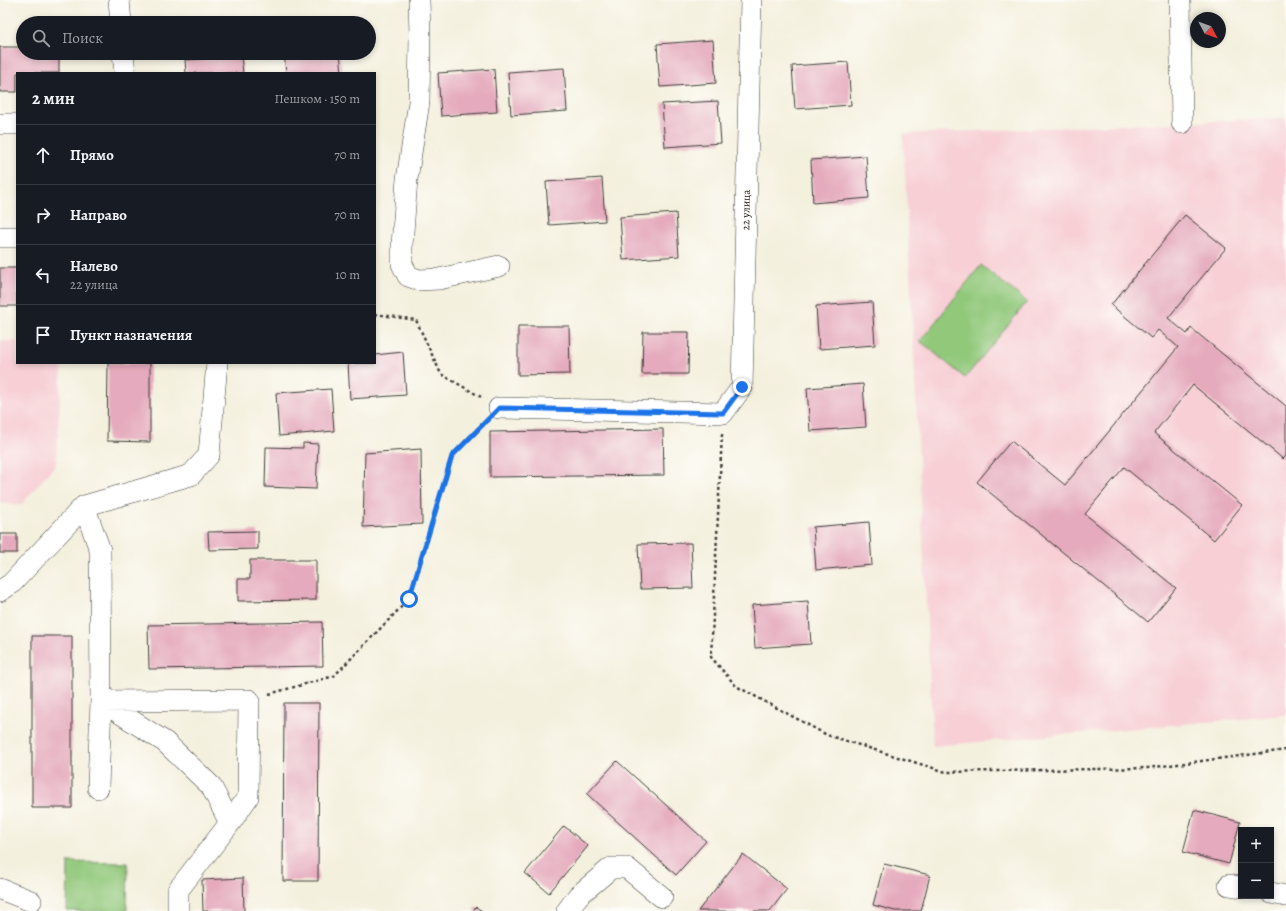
<!DOCTYPE html>
<html lang="ru">
<head>
<meta charset="utf-8">
<style>
	body { margin:0; font-family:Alegreya,serif; background:#20242c; color:#f1f3f6 }
	.controls { position:absolute; right:12px; bottom:12px; display:grid; overflow:hidden; border-radius:0px; box-shadow:0 2px 6px #0003 }
	.controls button { width:36px; height:36px; display:grid; place-items:center; padding:0; border:0; border-bottom:1px solid #363941; background:#171b24; color:#f1f3f6; font:20px sans-serif }
	.compass { position:absolute; left:1190px; top:12px; width:36px; height:36px; border-radius:50%; background:#171b24; box-shadow:0 2px 6px #0003; rotate:131deg }
	.stop { position:absolute; width:12px; height:12px; margin:-9px; border:3px solid #1a73e8; border-radius:50%; background:#fff }
	.stop.end { background:#1a73e8; border-color:#fff; box-shadow:0 1px 4px #0008 }
	.list { margin:0; padding:0; list-style:none }
	h2 { display:flex; justify-content:space-between; align-items:center; height:52px; margin:0; padding:0 16px; font-size:17px }
	h2 small { font-size:13px; font-weight:400; color:#9ea1a6 }
	.list li { display:grid; grid-template-columns:26px 1fr auto; gap:12px; align-items:center; box-sizing:border-box; height:60px; padding:0 16px; border-top:1px solid #363941 }
	.list b { display:block; font-size:15px; white-space:nowrap }
	.list p { margin:0; font-size:13px; white-space:nowrap; color:#9ea1a6 }
	.list em { font-size:13px; font-style:normal; color:#9ea1a6 }
	.icon { flex:none; width:22px; height:22px; fill:none; stroke:currentColor; stroke-width:2; stroke-linecap:round; stroke-linejoin:round }
	.map { position:relative; flex:none; width:1286px; height:911px; overflow:hidden }
	.search { position:absolute; background:#171b24; box-shadow:0 2px 6px #0003; left:16px; top:16px; width:360px; height:44px; display:flex; align-items:center; gap:10px; box-sizing:border-box; padding:0 14px; border-radius:22px; color:#9ea1a6; font-size:15px }
	.panel { position:absolute; background:#171b24; box-shadow:0 2px 6px #0003; left:16px; top:72px; width:360px; height:292px; border-radius:0px }
	.map>svg:first-child { display:block }
	.built { fill:#f7cfd5 }
	.green { fill:#91c87a; stroke:#56724b }
	.building { fill:#e5aabd }
	.lines { fill:none; stroke-linecap:round; stroke-linejoin:round }
	.minor-casing { stroke:#3c3c39; stroke-width:22 }
	.path { stroke:#3c3c39; stroke-width:2.5; stroke-dasharray:3 3; stroke-linecap:butt }
	.minor { stroke:#fff; stroke-width:21 }
	.route { stroke:#1a73e8; stroke-width:5 }
	.labels { text-anchor:middle; dominant-baseline:central; stroke-width:3.5; stroke-linejoin:round; paint-order:stroke }
	.street-label { font-size:11px; fill:#1c1c1c; stroke:#fdfcf7 }
</style>
</head>
<body>
<div class="map">
<svg width="1286" height="911" viewBox="0 0 1286 911">
	<rect width="100%" height="100%" fill="#fdfcf7"/>
	<filter id="ink" filterUnits="userSpaceOnUse"><feTurbulence type="fractalNoise" baseFrequency=".025" numOctaves="2"/><feDisplacementMap in="SourceGraphic" scale="8" xChannelSelector="R" yChannelSelector="G"/><feConvolveMatrix kernelMatrix="1 2 1 2 8 2 1 2 1" color-interpolation-filters="sRGB"/></filter>
	<filter id="wash" filterUnits="userSpaceOnUse"><feTurbulence type="fractalNoise" baseFrequency=".012" numOctaves="4" result="noise"/><feDisplacementMap in="SourceGraphic" scale="16" xChannelSelector="R" yChannelSelector="G"/><feGaussianBlur stdDeviation="0.9" result="paint"/><feColorMatrix in="noise" values="0 0 0 0 0 0 0 0 0 0 0 0 0 0 0 0 0 1.4 0 .05"/><feComposite in="paint" operator="in"/></filter>
	<g filter="url(#wash)">
		<rect width="100%" height="100%" fill="#f4f0de"/>
		<path class="built" d="M 1286,118 L 1286,715 L 933,746 L 903,134 Z
			M 0,341 L 17,341 L 17,363 L 62,363 L 56,464 L 21,505 L 0,503 Z"/>
		<path class="green" d="M 981,265 L 1027,302 L 965,378 L 920,341 Z
			M 68,862 L 128,863 L 127,911 L 67,911 Z"/>
		<g id="blocks">
			<path class="building" d="M 713,40 L 716,83 L 660,87 L 657,44 Z
				M 0,47 L 23,47 L 23,53 L 59,53 L 59,73 L 17,73 L 17,92 L 0,92 Z
				M 284,53 L 340,53 L 342,73 L 286,73 Z
				M 241,56 L 243,73 L 186,73 L 185,60 Z
				M 848,62 L 851,105 L 795,109 L 792,66 Z
				M 564,68 L 567,111 L 511,115 L 508,72 Z
				M 494,69 L 497,112 L 441,116 L 438,73 Z
				M 718,101 L 721,143 L 665,147 L 662,104 Z
				M 866,156 L 869,198 L 813,203 L 811,160 Z
				M 602,178 L 605,221 L 549,225 L 546,182 Z
				M 676,213 L 679,256 L 623,260 L 620,217 Z
				M 1185,215 L 1226,248 L 1168,318 L 1187,334 L 1191,328 L 1286,406 L 1286,456 L 1283,459 L 1193,385 L 1154,433 L 1242,505 L 1214,540 L 1124,467 L 1085,514 L 1176,588 L 1148,622 L 977,482 L 1011,441 L 1065,485 L 1178,347 L 1158,330 L 1151,338 L 1111,305 Z
				M 0,268 L 17,268 L 17,306 L 0,306 Z
				M 872,302 L 875,345 L 819,349 L 816,306 Z
				M 518,326 L 569,326 L 570,374 L 518,375 Z
				M 643,332 L 689,332 L 688,374 L 642,374 Z
				M 403,352 L 406,395 L 350,399 L 348,363 L 375,363 L 375,355 Z
				M 108,363 L 150,363 L 150,442 L 107,441 Z
				M 863,384 L 866,427 L 810,431 L 807,388 Z
				M 331,389 L 334,431 L 279,436 L 276,393 Z
				M 663,429 L 664,475 L 490,477 L 490,432 Z
				M 303,443 L 318,444 L 316,489 L 265,487 L 266,447 L 303,448 Z
				M 421,449 L 422,524 L 363,527 L 365,453 Z
				M 869,522 L 872,565 L 816,570 L 813,527 Z
				M 258,531 L 258,549 L 209,550 L 208,532 Z
				M 0,534 L 17,534 L 17,553 L 0,553 Z
				M 691,543 L 693,588 L 640,589 L 638,544 Z
				M 250,560 L 316,560 L 316,600 L 238,601 L 238,579 L 250,579 Z
				M 808,601 L 811,644 L 755,648 L 752,605 Z
				M 322,622 L 323,666 L 149,669 L 148,625 Z
				M 32,636 L 72,636 L 72,808 L 32,808 Z
				M 284,703 L 319,703 L 318,881 L 283,881 Z
				M 617,761 L 706,841 L 676,875 L 587,794 Z
				M 1194,810 L 1240,822 L 1229,864 L 1183,852 Z
				M 564,826 L 588,846 L 549,893 L 525,873 Z
				M 743,854 L 787,889 L 770,911 L 698,911 Z
				M 884,864 L 930,875 L 921,911 L 895,911 L 873,905 Z
				M 243,878 L 244,911 L 203,911 L 202,880 Z
				M 476,907 L 482,911 L 473,911 Z"/>
		</g>
	</g>
	<g filter="url(#ink)">
		<use href="#blocks" fill-opacity="0" stroke="#3c3c39" stroke-width="1"/>
		<g class="lines">
			<defs>
				<path id="minor" d="M 119,0 L 121,23
					M 419,0 L 420,35 L 419,102 L 407,179 L 402,245 L 402,264 L 408,276 L 419,280 L 439,279 L 499,266
					M 1180,0 L 1182,123
					M 123,53 L 125,73
					M 0,124 L 17,124
					M 0,237 L 17,237
					M 499,408 L 723,413 L 742,387 L 751,0
					M 84,506 L 100,550 L 101,701 L 98,788
					M 0,591 L 11,584 L 84,506 L 191,475 L 209,455 L 217,363
					M 101,701 L 249,700 L 248,797 L 230,823 L 178,890 L 178,911
					M 101,701 L 165,742 L 211,786 L 230,823
					M 1229,885 L 1241,887
					M 0,889 L 31,901
					M 1271,893 L 1286,896
					M 567,911 L 578,896 L 611,868 L 627,868 L 662,897"/>
			</defs>
			<use href="#minor" class="minor-casing"/>
			<path class="path" d="M 375,314 L 416,320 L 441,374 L 481,397
				M 722,434 L 711,657 L 736,686 L 827,735 L 946,772 L 1147,768 L 1286,750
				M 269,694 L 334,676 L 409,599 L 452,456 L 485,422"/>
			<use href="#minor" class="minor"/>
		</g>
	</g>
	<g class="lines" filter="url(#ink)">
		<path class="route" d="M 409,599 L 452,456 L 499,408 L 723,413 L 742,387"/>
	</g>
	<g class="labels">
		<g class="street-label">
			<text transform="translate(746 210) rotate(-89)">22 улица</text>
		</g>
	</g>
</svg>
<div class="controls">
<button>+</button>
<button>−</button>
</div>
<svg class="compass" viewBox="-18 -18 36 36"><path d="M0-13l5 13h-10z" fill="#e53935"/><path d="M0 13l5-13h-10z" fill="#9ea1a6"/></svg>
<div class="stop" style="left:409px;top:599px"></div>
<div class="stop end" style="left:742px;top:387px"></div>
<div class="search"><svg class="icon" aria-label="search" viewBox="0 0 24 24"><circle cx="10" cy="10" r="6"/><path d="M15 15l6 6"/></svg>Поиск</div>
<section class="panel">
<h2>2 мин<small>Пешком · 150 m</small></h2>
<ul class="list">
<li><svg class="icon" aria-label="ahead" viewBox="0 0 24 24"><path d="M12 20V5M6 11l6-6 6 6"/></svg><div><b>Прямо</b></div><em>70 m</em></li>
<li><svg class="icon" aria-label="right" viewBox="0 0 24 24"><path d="M7 20v-9h11M14 6l5 5-5 5"/></svg><div><b>Направо</b></div><em>70 m</em></li>
<li><svg class="icon" aria-label="left" viewBox="0 0 24 24"><path d="M17 20v-9H6M10 6l-5 5 5 5"/></svg><div><b>Налево</b><p>22 улица</p></div><em>10 m</em></li>
<li><svg class="icon" aria-label="arrive" viewBox="0 0 24 24"><path d="M6 21V4h12l-3 4 3 4H6"/></svg><div><b>Пункт назначения</b></div></li>
</ul>
</section>
</div>
</body>
</html>
